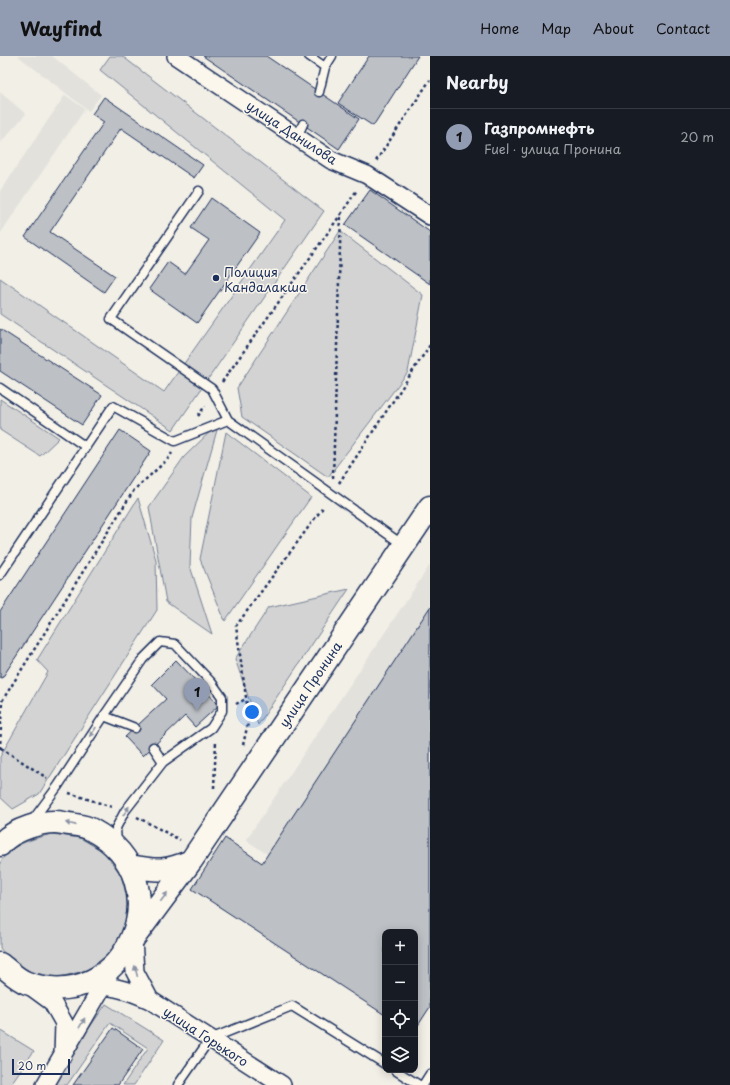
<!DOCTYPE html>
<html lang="en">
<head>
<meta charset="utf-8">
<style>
	body { margin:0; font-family:"Playpen Sans",sans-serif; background:#20242c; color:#f1f3f6 }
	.controls { position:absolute; right:12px; bottom:12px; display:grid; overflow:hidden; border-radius:8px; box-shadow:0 2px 10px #0003 }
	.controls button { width:36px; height:36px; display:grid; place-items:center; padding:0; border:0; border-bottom:1px solid #363941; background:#171b24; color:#f1f3f6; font:20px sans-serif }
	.scale { position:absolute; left:12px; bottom:10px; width:58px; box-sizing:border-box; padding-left:4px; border:2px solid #1b2f5e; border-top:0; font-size:11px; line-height:14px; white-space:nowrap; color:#1b2f5e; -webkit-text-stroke:3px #fbf7ec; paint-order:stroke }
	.you { position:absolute; left:252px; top:656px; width:14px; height:14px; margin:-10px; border:3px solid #fff; border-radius:50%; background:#1a73e8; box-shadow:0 0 0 6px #1a73e833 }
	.badge { display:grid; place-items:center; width:26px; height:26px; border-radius:50%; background:#919bb2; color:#111; font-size:13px; font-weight:700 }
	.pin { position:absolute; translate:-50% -33px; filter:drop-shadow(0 1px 2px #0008) }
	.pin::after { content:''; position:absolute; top:21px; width:14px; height:12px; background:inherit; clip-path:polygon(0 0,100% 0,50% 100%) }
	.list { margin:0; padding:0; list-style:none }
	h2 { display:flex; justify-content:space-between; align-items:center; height:52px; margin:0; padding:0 16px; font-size:17px }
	h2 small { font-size:13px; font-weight:400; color:#9ea1a6 }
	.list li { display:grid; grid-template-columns:26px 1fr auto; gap:12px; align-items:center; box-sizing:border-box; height:56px; padding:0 16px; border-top:1px solid #363941 }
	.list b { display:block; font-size:15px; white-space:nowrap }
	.list p { margin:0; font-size:13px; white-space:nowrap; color:#9ea1a6 }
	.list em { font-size:13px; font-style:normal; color:#9ea1a6 }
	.icon { flex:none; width:22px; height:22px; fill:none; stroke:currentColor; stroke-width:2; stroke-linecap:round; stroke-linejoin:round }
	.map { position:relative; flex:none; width:430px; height:1029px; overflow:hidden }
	header { display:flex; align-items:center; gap:24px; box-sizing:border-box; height:56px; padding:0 20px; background:#919bb2; color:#111 }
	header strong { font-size:19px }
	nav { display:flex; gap:22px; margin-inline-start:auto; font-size:14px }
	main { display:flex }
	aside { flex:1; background:#171b24 }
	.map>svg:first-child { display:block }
	.built { fill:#e2e1dc }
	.green { fill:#d2d3d2; stroke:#768198 }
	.building { fill:#bdc0c4; stroke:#1b2f5e }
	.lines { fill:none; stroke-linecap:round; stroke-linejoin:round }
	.lane-casing { stroke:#1b2f5e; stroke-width:11 }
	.street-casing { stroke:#1b2f5e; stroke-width:20 }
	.secondary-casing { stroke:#1b2f5e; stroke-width:25 }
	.path { stroke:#1b2f5e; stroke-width:2.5; stroke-dasharray:3 3; stroke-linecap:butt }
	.lane { stroke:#fbf7ec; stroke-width:8 }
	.street { stroke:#fbf7ec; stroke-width:17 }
	.secondary { stroke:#fbf7ec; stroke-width:22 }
	.oneway { fill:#8b93a5 }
	.poi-dot { fill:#1b2f5e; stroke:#fbf7ec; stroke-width:1.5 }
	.labels { text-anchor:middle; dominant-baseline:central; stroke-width:3; stroke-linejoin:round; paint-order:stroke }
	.street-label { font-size:13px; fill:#1b2f5e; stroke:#fbf7ec }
	.poi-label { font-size:13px; fill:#1b2f5e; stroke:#fbf7ec; text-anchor:start }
</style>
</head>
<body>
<header>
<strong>Wayfind</strong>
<nav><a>Home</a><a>Map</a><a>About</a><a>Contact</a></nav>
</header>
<main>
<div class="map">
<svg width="430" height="1029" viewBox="0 0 430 1029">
	<rect width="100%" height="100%" fill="#f2efe6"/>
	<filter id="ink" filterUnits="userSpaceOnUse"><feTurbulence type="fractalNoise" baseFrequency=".025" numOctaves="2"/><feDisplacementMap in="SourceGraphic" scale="8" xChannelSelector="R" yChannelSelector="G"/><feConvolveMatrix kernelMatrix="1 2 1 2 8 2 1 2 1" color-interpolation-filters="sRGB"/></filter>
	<g filter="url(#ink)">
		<path class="built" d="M 18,0 L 52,0 L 101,39 L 89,55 Z
			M 0,36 L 26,58 L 0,87 Z
			M 65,39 L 85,53 L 0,178 L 0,135 Z
			M 430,509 L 430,908 L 415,876 L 385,877 L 246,784 Z"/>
		<path class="green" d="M 110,0 L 122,0 L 324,155 L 173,374 L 0,258 L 0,222 L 164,336 L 285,164 L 100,14 Z
			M 340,175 L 423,239 L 408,316 L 328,421 L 242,361 L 237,332 Z
			M 0,343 L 59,382 L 40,400 L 0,374 Z
			M 219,367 L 192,462 L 190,510 L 212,578 L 166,546 L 149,451 L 184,401 Z
			M 226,376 L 311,441 L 225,565 L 200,503 Z
			M 138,442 L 156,504 L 157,554 L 39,738 L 13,753 L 0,741 L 0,701 L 48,616 L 37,604 Z
			M 349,533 L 258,669 L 235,603 L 269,551 Z
			M 52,778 L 80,782 L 104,796 L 121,819 L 128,846 L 124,873 L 110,897 L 87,914 L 60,921 L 33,917 L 9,903 L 0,892 L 0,807 C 10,788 33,783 52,778 Z
			M 106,948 L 164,984 L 134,1029 L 123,1029 L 148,992 L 110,967 L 67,1029 L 49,1029 Z
			M 0,974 L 34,995 L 10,1029 L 0,1029 Z"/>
		<path class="building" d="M 203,0 L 266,0 L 359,63 L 339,93 Z
			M 369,0 L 418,0 L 373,70 L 338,47 Z
			M 104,41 L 203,109 L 194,122 L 121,72 L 50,176 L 115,220 L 104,236 L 25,181 L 104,66 L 92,58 Z
			M 370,134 L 430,176 L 430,228 L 345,169 Z
			M 211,142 L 260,177 L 197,267 L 149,233 L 168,206 L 185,218 L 209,184 L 191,172 Z
			M 0,273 L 102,339 L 82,369 L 0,315 Z
			M 120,374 L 151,395 L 2,622 L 0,621 L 0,556 Z
			M 430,551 L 430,951 L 415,974 L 415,876 L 385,876 L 385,959 L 192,833 L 225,782 L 262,807 Z
			M 176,604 L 219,649 L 195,671 L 185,660 L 143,700 L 125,681 L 166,643 L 152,628 Z
			M 113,972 L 143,993 L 118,1029 L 73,1029 Z"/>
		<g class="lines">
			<defs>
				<path id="lane" d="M 309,0 L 325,11 L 319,36
					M 325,11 L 332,0
					M 297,81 L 303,68
					M 199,135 L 111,263 L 212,333 L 228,364
					M 0,332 L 86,391
					M 0,519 L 113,350 L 175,385 L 228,364 L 403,489
					M 104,660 L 143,603 L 160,586 L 175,588 L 212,627 L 222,641 L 222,655 L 211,672 L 163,706
					M 32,765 L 58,730 L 104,660 L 135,672
					M 117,789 L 116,772 L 125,755 L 163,706 L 153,691
					M 395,1014 L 419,1029
					M 178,1029 L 210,983 L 292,950 L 385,1008
					M 423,1029 L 430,1018"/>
				<path id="street" d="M 176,0 L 331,104 L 367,119 L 430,160
					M 133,883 L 135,916 L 150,944
					M 26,927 L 52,946 L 64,967 L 63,999
					M 82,930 C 110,929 124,932 150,944 L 282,1029
					M 45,1029 L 108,921"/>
				<path id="secondary" d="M 0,789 C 11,774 46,763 63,767 C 72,769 85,769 92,774 C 186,825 125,961 27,927 C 18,924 8,914 0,908
					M 130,810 C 157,815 166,816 191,805
					M 133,883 L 191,805 L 430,451"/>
			</defs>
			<use href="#lane" class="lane-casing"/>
			<use href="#street" class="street-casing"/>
			<use href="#secondary" class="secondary-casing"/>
			<path class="path" d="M 376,105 L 430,24
				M 222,326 L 341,158
				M 198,360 L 205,350
				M 333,422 L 341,158 L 357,134
				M 339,427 L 430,289
				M 236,648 L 246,643
				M 243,689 L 249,663 L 236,570 L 324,450
				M 1,692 L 47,722
				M 0,693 L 2,645 L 134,434 L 167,404 L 172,397
				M 214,732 L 216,685
				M 69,737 L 112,751
				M 137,761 L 180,784"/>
			<use href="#lane" class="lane"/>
			<use href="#street" class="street"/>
			<use href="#secondary" class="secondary"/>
		</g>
		<defs><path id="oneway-solid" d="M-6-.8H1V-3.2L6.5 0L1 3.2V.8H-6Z"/></defs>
		<g class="oneway">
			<use href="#oneway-solid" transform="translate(93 676) rotate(123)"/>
			<use href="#oneway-solid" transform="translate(126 755) rotate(-57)"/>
			<use href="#oneway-solid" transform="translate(71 768) rotate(-167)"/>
			<use href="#oneway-solid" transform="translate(164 841) rotate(-53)"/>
			<use href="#oneway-solid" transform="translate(136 915) rotate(-104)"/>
			<use href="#oneway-solid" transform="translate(82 967) rotate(-60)"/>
		</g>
	</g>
	<circle class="poi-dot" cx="216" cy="222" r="4"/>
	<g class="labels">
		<g class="street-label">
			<text transform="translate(292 76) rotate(33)">улица Данилова</text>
			<text transform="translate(310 628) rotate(-56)">улица Пронина</text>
			<text transform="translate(206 980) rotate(33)">улица Горького</text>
		</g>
		<g class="poi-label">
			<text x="224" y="215">Полиция<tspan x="224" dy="15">Кандалакша</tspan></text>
		</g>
	</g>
</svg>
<div class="controls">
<button>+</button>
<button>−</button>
<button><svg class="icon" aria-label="locate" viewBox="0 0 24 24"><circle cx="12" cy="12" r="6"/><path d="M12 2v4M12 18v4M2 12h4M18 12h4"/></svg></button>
<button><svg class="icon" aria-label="layers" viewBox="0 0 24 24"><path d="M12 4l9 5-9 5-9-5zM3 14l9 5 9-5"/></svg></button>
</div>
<div class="scale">20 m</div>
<div class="you"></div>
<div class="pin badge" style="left:197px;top:655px">1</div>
</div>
<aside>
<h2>Nearby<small></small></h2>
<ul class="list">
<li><span class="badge">1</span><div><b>Газпромнефть</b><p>Fuel · улица Пронина</p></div><em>20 m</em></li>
</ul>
</aside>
</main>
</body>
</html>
